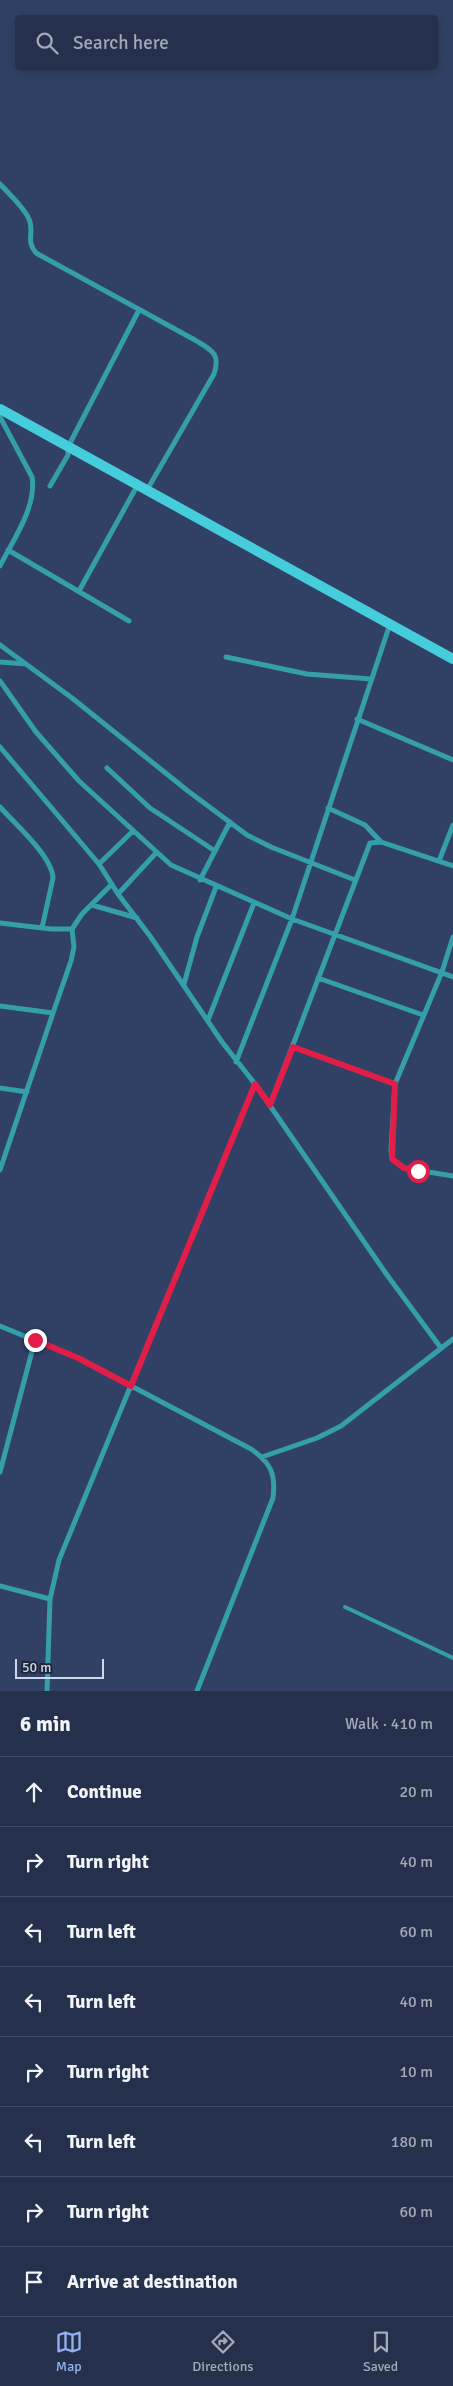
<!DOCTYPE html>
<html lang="en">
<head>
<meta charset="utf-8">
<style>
	body { margin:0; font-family:Signika,sans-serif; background:#2d3953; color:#f1f3f6 }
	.scale { position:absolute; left:15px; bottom:12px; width:89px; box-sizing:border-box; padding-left:5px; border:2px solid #cdd8ee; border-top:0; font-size:14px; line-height:18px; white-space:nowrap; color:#cdd8ee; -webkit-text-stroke:4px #212839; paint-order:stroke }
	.stop { position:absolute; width:15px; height:15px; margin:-11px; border:4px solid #e11d48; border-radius:50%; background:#fff }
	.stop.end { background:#e11d48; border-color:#fff; box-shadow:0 1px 5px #0008 }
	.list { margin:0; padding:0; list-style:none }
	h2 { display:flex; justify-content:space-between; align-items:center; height:65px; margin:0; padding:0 20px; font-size:21px }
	h2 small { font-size:16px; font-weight:400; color:#a3a9b5 }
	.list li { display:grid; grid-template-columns:32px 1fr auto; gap:15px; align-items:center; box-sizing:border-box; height:70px; padding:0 20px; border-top:1px solid #424c64 }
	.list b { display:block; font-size:19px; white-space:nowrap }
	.list em { font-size:16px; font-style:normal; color:#a3a9b5 }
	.icon { flex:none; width:28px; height:28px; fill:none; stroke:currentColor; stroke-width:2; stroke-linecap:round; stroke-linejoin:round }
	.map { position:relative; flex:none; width:453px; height:1691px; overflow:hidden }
	.search { position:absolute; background:#25314c; box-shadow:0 2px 12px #0003; left:15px; right:15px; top:15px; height:55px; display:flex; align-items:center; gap:12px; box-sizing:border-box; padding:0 18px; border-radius:5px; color:#a3a9b5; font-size:19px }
	.sheet { height:625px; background:#25314c }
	nav { display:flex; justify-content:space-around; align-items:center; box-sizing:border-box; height:70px; border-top:1px solid #424c64; background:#25314c; font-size:14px; color:#a3a9b5 }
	nav a { display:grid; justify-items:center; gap:2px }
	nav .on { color:#95b2f1 }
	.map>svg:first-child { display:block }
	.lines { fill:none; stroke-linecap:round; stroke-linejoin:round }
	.lane { stroke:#349ea9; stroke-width:4 }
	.street { stroke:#349ea9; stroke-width:5 }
	.secondary { stroke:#46cddb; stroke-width:10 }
	.route { stroke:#e11d48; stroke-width:6 }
</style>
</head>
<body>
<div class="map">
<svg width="453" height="1691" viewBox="0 0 453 1691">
	<rect width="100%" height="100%" fill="#314165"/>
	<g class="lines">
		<path class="lane" d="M 345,1607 L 453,1658"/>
		<path class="street" d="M 0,184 C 9,194 23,206 29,219 C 35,232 25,240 36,253 L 195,340 C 211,350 221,353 214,374 L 147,490
			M 0,417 L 32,477 C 37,507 13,540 0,566
			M 50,486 L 68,455 L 68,447 L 139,310
			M 8,550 L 129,621
			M 79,591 L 137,486
			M 0,645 L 72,698 L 188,791 L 247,835 L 271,847 L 355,880
			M 226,657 L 307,674 L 371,679
			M 0,662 L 26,664
			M 0,681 L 36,732 L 79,781 L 171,865 L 292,919 L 453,977
			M 357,719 L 453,760
			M 0,747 L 99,864 L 118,894 L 150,936 L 222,1042 L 255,1084 L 387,1275 L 441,1348
			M 107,768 L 150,808 L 215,851
			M 0,807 C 15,824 52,856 53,878 L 42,928
			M 328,808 L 365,825 L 381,842
			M 439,861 L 453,825
			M 99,864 L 132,832
			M 200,880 L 230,822
			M 118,894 L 156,853
			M 92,905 L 137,918
			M 0,923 L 51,929 L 72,929
			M 453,937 L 442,972 L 395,1084 L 391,1150 L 392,1159 L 404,1168 L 453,1176
			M 318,978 L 423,1015
			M 184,984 L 197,937 L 216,887
			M 0,1006 L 53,1013 L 0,1170
			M 53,1013 L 71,961 L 74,947 L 72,929 L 82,914 L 112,884
			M 208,1020 L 254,903
			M 293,1047 L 395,1084
			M 236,1062 L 292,919 L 390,624
			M 0,1088 L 27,1092
			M 270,1105 L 370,843 L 381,842 L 453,866
			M 0,1326 L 78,1358 L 251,1449 C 271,1463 276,1474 273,1498 L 197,1691
			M 262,1457 L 317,1438 L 341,1426 L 453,1339
			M 0,1472 L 35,1340
			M 0,1586 L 50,1599
			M 47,1691 L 50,1599 L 59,1560 L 255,1084"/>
		<path class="secondary" d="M 0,409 L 453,659"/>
	</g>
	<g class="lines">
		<path class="route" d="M 35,1340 L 78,1358 L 131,1386 L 255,1084 L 270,1105 L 293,1047 L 395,1084 L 392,1159 L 404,1168 L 418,1171"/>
	</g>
</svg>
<div class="scale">50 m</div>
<div class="stop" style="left:418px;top:1171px"></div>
<div class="stop end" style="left:35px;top:1340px"></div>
<div class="search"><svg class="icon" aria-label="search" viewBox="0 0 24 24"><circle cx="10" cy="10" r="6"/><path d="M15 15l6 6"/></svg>Search here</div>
</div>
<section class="sheet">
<h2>6 min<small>Walk · 410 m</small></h2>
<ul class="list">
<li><svg class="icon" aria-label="ahead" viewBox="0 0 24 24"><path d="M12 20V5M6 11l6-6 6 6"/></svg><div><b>Continue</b></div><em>20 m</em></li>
<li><svg class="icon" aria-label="right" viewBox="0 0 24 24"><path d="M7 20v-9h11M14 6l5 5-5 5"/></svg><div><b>Turn right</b></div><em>40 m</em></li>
<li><svg class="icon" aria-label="left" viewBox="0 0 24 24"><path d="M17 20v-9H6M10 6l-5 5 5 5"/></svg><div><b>Turn left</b></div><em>60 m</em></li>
<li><svg class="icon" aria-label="left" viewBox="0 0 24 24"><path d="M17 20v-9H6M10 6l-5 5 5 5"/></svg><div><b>Turn left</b></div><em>40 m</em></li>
<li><svg class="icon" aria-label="right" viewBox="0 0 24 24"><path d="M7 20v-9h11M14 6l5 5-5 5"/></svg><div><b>Turn right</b></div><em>10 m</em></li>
<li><svg class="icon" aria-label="left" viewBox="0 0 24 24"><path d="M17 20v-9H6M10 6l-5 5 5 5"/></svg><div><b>Turn left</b></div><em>180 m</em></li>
<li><svg class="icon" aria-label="right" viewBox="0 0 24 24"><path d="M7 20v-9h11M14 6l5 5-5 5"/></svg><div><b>Turn right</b></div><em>60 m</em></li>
<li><svg class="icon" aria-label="arrive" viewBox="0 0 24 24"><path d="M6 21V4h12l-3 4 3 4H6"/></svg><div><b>Arrive at destination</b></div></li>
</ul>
</section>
<nav>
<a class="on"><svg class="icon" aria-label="map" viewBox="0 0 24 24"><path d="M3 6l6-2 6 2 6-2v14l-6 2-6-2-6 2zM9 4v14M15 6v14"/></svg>Map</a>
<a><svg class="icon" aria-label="directions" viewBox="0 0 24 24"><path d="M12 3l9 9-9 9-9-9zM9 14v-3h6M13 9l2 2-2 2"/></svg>Directions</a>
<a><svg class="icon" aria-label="saved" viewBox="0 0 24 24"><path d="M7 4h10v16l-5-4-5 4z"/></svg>Saved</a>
</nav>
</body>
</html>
